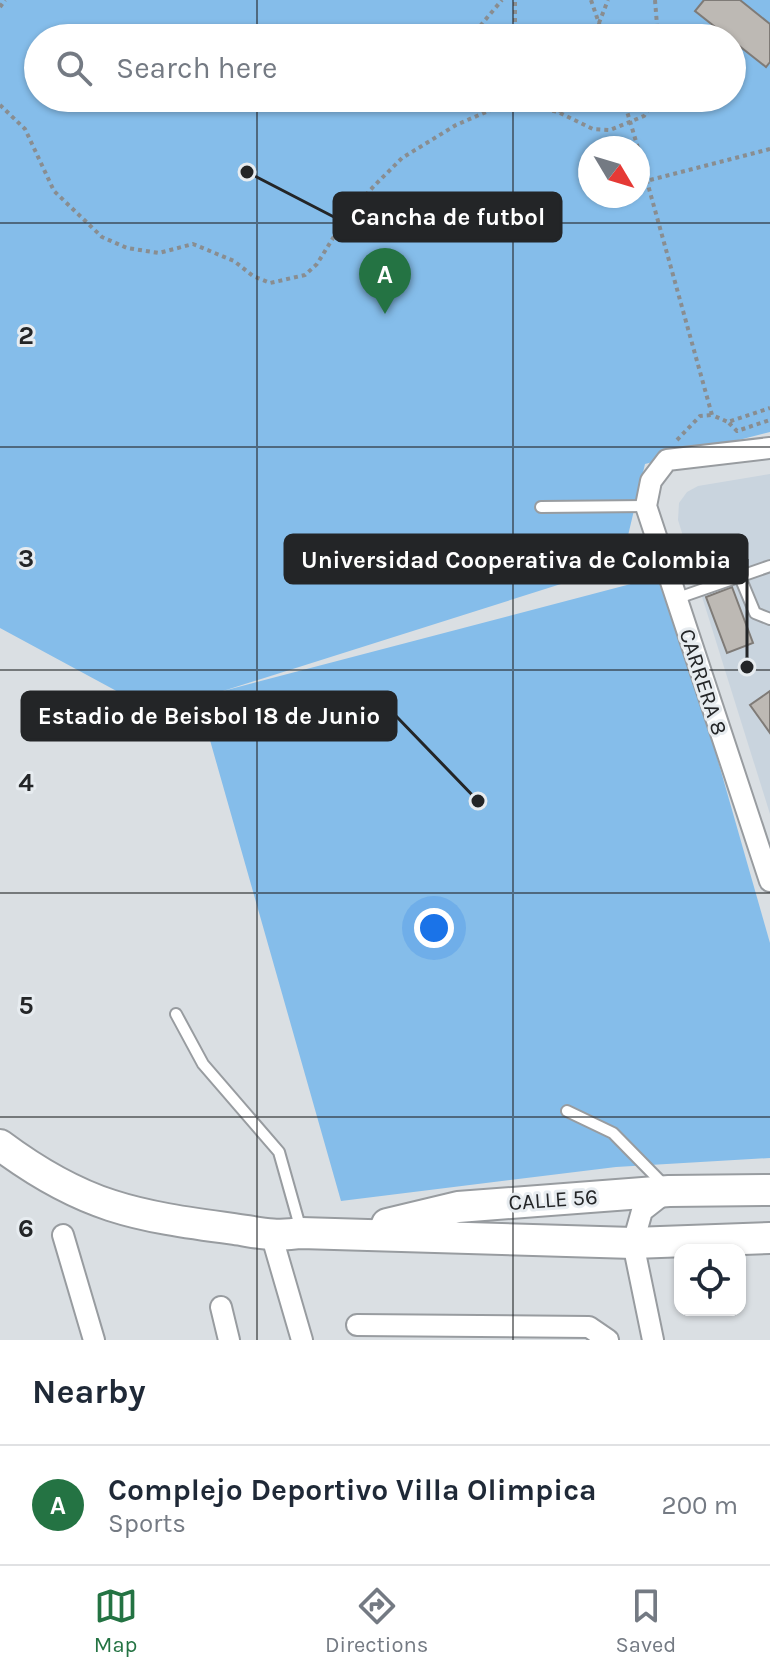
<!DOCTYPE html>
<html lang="en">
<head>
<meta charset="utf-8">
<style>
	body { margin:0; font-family:Karla,sans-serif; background:#f6f6f7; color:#1f2937 }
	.controls { position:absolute; right:24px; bottom:24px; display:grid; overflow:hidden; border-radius:16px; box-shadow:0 2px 6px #0004 }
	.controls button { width:72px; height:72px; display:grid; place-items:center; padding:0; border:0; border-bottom:2px solid #e0e1e3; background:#fff; color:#1f2937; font:40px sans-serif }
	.compass { position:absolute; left:578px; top:136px; width:72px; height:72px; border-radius:50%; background:#fff; box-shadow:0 2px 6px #0004; rotate:128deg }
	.you { position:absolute; left:434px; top:928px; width:28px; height:28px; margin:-20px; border:6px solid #fff; border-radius:50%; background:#1a73e8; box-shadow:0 0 0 12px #1a73e833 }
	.badge { display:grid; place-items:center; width:52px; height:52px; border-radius:50%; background:#247343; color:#fff; font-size:26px; font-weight:700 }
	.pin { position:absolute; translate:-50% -66px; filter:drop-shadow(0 2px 4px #0008) }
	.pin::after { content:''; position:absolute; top:42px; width:28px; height:24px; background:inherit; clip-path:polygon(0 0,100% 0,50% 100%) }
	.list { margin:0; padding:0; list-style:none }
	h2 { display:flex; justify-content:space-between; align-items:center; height:104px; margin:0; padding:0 32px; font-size:34px }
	h2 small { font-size:26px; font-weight:400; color:#747a83 }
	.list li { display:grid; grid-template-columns:52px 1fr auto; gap:24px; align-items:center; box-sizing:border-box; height:120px; padding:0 32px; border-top:2px solid #e0e1e3 }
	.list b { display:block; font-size:30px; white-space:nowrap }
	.list p { margin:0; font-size:26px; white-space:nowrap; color:#747a83 }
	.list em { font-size:26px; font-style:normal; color:#747a83 }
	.icon { flex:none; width:44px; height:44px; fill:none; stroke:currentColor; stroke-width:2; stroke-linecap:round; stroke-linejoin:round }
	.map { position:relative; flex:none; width:770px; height:1340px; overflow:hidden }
	.search { position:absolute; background:#fff; box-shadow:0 2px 6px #0004; left:24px; right:24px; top:24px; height:88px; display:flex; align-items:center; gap:20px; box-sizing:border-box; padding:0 28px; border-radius:44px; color:#747a83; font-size:30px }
	.sheet { height:224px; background:#fff }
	nav { display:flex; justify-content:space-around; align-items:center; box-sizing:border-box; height:112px; border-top:2px solid #e0e1e3; background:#fff; font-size:22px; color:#747a83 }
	nav a { display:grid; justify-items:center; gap:4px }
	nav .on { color:#247343 }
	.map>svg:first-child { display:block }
	.built { fill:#c9d4de }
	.green { fill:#85bdea; fill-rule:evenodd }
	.building { fill:#bdb9b4; stroke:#7f7b77; stroke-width:2 }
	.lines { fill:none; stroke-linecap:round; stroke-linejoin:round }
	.lane-casing { stroke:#989ca0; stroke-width:14 }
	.street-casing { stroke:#989ca0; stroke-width:24 }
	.secondary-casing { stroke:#989ca0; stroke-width:34 }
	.path { stroke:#898d90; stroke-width:4; stroke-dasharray:4 4; stroke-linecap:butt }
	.lane { stroke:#fff; stroke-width:10 }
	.street { stroke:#fff; stroke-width:20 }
	.secondary { stroke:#fff; stroke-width:30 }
	.grid { fill:none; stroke:#232527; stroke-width:2; stroke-opacity:0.55 }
	.labels { text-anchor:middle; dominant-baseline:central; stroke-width:6; stroke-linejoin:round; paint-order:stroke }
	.street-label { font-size:22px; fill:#232527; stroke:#e7ecf0 }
	.grid-label { font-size:26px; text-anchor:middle; font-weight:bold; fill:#232527; stroke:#e7ecf0; stroke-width:6; stroke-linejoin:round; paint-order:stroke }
	.leader { fill:none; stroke:#232527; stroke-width:3 }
	.callout-dot { fill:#232527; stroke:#e7ecf0; stroke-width:3 }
	.callout { fill:#232527; stroke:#232527; stroke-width:3 }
	.callout-label { font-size:24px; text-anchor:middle; font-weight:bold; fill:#fff }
</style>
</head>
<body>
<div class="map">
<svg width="770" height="1340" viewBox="0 0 770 1340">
	<rect width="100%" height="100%" fill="#dadfe3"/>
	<path class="built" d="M 770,474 L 770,814 L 678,520 L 679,503 L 687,492 L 698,486 Z"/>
	<path class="green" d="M 0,0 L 770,0 L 770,432 L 645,464 L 621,565 L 223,691 L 665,575 L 770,943 L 770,1158 L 616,1167 L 341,1201 L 198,698 L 135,701 L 0,628 ZM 38,38 L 732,38 L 732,98 L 38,98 ZM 590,148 L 638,148 L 638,196 L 590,196 Z"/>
	<path class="building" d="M 704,0 L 740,0 L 770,24 L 770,62 L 766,67 L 695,11 Z
		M 732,587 L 753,643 L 727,653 L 706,597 Z
		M 770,691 L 770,733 L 750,705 Z"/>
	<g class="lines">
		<defs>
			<path id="lane" d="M 541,507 L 646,506
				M 740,577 L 755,613 L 770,619
				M 675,599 L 770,566
				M 176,1014 L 203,1064 L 279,1152 L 301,1230
				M 567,1111 L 613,1133 L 665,1186"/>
			<path id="street" d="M 770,448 L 667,460 L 651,481 L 646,506 L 770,881
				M 63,1235 L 94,1340
				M 272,1237 L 302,1340
				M 221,1307 L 229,1340
				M 357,1325 L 589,1327 L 608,1340
				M 653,1340 L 633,1243 L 642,1211 L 665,1193"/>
			<path id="secondary" d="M 0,1145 C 83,1207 135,1216 234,1229 C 261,1233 274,1237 301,1233 L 633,1243 L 770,1238
				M 387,1224 L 458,1207 L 669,1191 L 770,1190"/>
		</defs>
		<use href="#lane" class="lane-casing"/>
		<use href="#street" class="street-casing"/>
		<use href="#secondary" class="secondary-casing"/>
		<path class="path" d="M 591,0 L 604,38
			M 655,0 L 658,38
			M 0,7 L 5,0
			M 470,38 L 502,0
			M 515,38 L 515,0
			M 593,38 L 608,0
			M 623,98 L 638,148
			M 0,105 L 25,129 L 54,191 L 102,237 L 127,248 L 159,253 L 193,244 L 234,261 L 253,276 L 270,283 L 305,275 L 317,264 L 346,217 L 374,186 L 402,158 L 456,125 L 493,109 L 525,105 L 558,112 L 593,129 L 610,130 L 644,116 L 656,98
			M 510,107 L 511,98
			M 558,112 L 566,98
			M 638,149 L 712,415 L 728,422 L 770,408
			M 650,180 L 770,149
			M 729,423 L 737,431 L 770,420
			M 677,440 L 700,416 L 712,415"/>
		<use href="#lane" class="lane"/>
		<use href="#street" class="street"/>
		<use href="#secondary" class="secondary"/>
	</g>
	<path class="grid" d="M 257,0 L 257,38M 513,0 L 513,38M 257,98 L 257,1340M 513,98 L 513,1340M 0,223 L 770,223M 0,447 L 770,447M 0,670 L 770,670M 0,893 L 770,893M 0,1117 L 770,1117"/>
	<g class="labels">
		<g class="street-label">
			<text transform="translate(703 682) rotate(72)">CARRERA 8</text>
			<text transform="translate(553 1200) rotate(-4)">CALLE 56</text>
		</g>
	</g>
	<g class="grid-label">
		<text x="26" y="344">2</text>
		<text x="26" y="567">3</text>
		<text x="26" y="791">4</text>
		<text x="26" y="1014">5</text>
		<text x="26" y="1237">6</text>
	</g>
	<path class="leader" d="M247 172L334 217M747 667L747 559M478 801L396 716"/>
	<g class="callout-dot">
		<circle cx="247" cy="172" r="8"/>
		<circle cx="747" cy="667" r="8"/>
		<circle cx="478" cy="801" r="8"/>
	</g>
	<g class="callout">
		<rect x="334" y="193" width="227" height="48" rx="8"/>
		<rect x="285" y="535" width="462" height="48" rx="8"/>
		<rect x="22" y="692" width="374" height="48" rx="8"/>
	</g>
	<g class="callout-label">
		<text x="448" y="225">Cancha de futbol</text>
		<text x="516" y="568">Universidad Cooperativa de Colombia</text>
		<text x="209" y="724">Estadio de Beisbol 18 de Junio</text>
	</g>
</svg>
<div class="controls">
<button><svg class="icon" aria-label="locate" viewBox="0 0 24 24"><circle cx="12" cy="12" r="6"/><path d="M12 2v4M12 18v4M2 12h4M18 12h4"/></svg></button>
</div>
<svg class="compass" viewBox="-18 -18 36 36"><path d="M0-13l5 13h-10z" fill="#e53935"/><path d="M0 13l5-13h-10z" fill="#747a83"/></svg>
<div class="you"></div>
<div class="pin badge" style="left:385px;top:314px">A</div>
<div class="search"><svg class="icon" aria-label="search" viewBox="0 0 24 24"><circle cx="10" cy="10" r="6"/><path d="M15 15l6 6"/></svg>Search here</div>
</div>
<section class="sheet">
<h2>Nearby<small></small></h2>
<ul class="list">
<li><span class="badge">A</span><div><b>Complejo Deportivo Villa Olimpica</b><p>Sports</p></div><em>200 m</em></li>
</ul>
</section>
<nav>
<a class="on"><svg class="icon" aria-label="map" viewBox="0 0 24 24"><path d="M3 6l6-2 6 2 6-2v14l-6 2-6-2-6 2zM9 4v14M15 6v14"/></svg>Map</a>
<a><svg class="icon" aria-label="directions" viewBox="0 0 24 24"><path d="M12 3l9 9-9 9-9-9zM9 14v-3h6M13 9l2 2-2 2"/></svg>Directions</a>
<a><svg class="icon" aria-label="saved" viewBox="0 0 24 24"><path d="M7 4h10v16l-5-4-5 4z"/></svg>Saved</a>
</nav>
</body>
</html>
